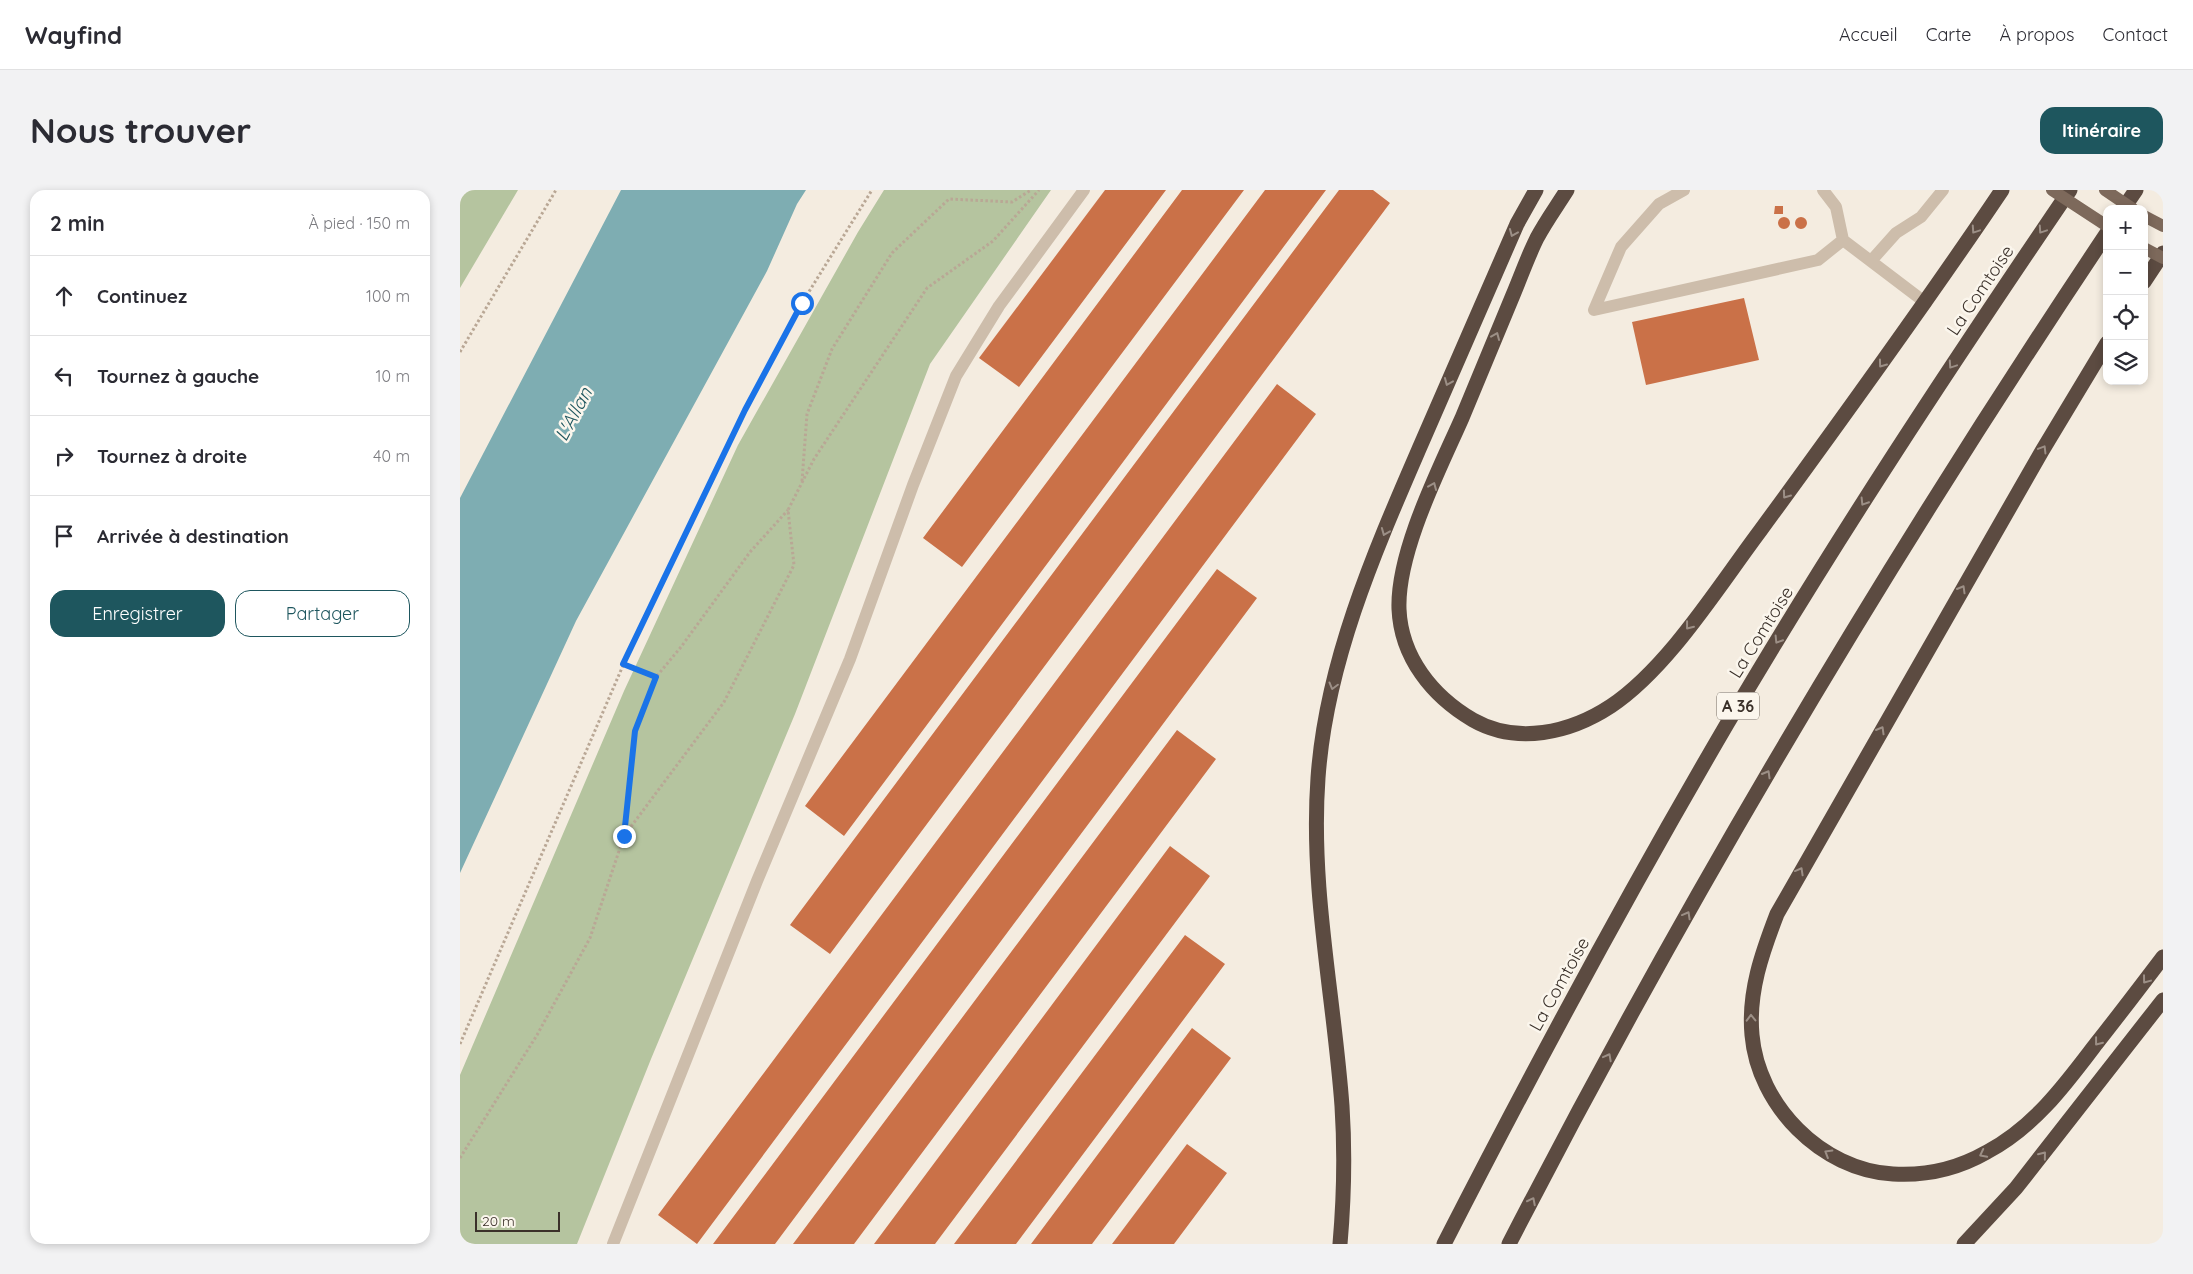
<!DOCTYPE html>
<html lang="fr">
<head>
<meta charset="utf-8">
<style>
	body { margin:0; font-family:Quicksand,sans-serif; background:#f2f2f3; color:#2b2b33 }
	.controls { position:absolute; right:15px; top:15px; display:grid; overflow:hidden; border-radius:10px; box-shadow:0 2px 8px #0003 }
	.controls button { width:45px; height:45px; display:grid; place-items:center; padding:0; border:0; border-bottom:1px solid #e1e1e2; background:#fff; color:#2b2b33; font:25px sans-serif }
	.scale { position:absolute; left:15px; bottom:12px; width:85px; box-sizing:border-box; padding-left:5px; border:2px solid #3b312a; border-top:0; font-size:14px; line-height:18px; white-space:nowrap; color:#3b312a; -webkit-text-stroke:4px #fbf6ed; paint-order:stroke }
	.stop { position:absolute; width:15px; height:15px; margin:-11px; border:4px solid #1a73e8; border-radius:50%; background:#fff }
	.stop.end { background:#1a73e8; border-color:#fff; box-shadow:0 1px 5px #0008 }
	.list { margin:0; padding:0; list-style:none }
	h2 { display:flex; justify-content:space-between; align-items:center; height:65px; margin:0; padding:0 20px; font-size:21px }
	h2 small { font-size:16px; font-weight:400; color:#7c7c81 }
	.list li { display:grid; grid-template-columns:32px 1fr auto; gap:15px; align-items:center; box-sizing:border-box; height:80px; padding:0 20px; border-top:1px solid #e1e1e2 }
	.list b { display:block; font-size:19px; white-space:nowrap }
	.list em { font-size:16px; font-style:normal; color:#7c7c81 }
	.actions { display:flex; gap:10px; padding:15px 20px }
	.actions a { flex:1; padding:11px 0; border:1px solid #1e565e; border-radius:15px; text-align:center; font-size:18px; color:#1e565e }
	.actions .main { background:#1e565e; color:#fff }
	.icon { flex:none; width:28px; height:28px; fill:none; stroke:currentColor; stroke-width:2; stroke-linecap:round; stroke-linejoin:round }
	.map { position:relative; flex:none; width:1703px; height:1054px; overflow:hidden; border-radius:15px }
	header { display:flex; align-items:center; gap:30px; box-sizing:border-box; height:70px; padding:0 25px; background:#fff; border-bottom:1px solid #e1e1e2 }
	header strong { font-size:24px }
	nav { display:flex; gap:28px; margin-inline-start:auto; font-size:18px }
	.intro { display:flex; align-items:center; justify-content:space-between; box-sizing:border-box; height:120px; padding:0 30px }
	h1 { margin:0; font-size:35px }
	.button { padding:12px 22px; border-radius:15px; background:#1e565e; color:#fff; font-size:18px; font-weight:700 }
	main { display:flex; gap:30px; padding:0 30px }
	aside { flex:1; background:#fff; border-radius:15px; box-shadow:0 2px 8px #0003 }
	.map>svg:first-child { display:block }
	.green { fill:#b5c49f }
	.water { fill:#7eadb2 }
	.building { fill:#ca7148 }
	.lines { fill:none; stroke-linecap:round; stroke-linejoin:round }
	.path { stroke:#b9a795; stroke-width:3; stroke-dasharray:2.5 2.5; stroke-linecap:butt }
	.minor { stroke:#cdbdab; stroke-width:12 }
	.major { stroke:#7d695b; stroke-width:12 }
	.highway { stroke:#5c4b41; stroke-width:15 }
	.major-bridge { stroke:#7d695b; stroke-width:12 }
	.oneway { stroke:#9c8f86 }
	.route { stroke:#1a73e8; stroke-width:6 }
	.labels { text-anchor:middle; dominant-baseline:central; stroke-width:5; stroke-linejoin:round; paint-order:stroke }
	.shield { fill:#fbf6ed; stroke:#756c64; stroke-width:1 }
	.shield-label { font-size:16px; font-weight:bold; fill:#3b312a }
	.street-label { font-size:18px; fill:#3b312a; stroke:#fbf6ed }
	.water-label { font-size:19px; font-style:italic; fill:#1e565e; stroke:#fbf6ed }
</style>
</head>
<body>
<header>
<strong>Wayfind</strong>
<nav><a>Accueil</a><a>Carte</a><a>À propos</a><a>Contact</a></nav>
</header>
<div class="intro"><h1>Nous trouver</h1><a class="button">Itinéraire</a></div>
<main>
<aside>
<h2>2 min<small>À pied · 150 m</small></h2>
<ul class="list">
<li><svg class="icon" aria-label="ahead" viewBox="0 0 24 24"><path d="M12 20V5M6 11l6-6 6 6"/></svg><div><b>Continuez</b></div><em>100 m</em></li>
<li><svg class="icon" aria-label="left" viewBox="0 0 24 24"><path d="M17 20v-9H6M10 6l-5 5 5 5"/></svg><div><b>Tournez à gauche</b></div><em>10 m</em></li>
<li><svg class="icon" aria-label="right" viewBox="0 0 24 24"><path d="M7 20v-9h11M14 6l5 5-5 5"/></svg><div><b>Tournez à droite</b></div><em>40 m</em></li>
<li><svg class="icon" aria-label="arrive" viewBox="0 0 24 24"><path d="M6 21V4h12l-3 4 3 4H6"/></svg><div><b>Arrivée à destination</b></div></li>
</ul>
<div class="actions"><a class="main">Enregistrer</a><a>Partager</a></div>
</aside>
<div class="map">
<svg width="1703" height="1054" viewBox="0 0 1703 1054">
	<rect width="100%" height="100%" fill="#f4ece0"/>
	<path class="green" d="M 0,0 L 58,0 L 0,98 Z
		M 424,0 L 591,0 L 470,174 L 335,524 L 191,869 L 117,1054 L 0,1054 L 0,885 L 164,501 L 278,255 L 398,42 Z"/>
	<path class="water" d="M 161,0 L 346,0 L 337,14 L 307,81 L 116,431 L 0,683 L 0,308 Z"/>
	<path class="building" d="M 645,0 L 706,0 L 559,197 L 519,168 Z
		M 722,0 L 784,0 L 502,377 L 463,348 Z
		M 805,0 L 866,0 L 384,646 L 345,616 Z
		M 879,0 L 913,0 L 930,13 L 370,764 L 330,735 Z
		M 1315,16 L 1323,16 L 1323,24 L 1314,24 Z
		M1318 33a6 6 0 1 1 12 0a6 6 0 1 1-12 0Z
		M1335 33a6 6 0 1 1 12 0a6 6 0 1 1-12 0Z
		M 1284,108 L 1299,170 L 1186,195 L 1172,132 Z
		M 817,194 L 856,224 L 237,1054 L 198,1025 Z
		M 757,379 L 797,408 L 315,1054 L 253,1054 Z
		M 717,540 L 756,569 L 394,1054 L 333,1054 Z
		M 710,656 L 750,686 L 475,1054 L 414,1054 Z
		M 725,745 L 765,774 L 556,1054 L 494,1054 Z
		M 732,838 L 771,868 L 632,1054 L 571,1054 Z
		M 727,954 L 767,983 L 714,1054 L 652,1054 Z"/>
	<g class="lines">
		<path class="path" d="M 0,162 L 96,0
			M 342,291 L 347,224 L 372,159 L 432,63 L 489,9 L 552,12 L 571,0
			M 163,475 L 196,487
			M 164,646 L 175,541 L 196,487 L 221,457 L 290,362 L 328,320
			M 0,854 L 177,443 L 285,220 L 342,113 L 412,0
			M 0,968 L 77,845 L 130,748 L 164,646 L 264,512 L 334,375 L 328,320 L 354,269 L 467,98 L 533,51 L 579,0"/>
		<path class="minor" d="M 1224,0 L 1199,14 L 1161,57 L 1134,120 L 1358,70 L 1383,50
			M 1363,0 L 1376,17 L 1383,50 L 1466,113
			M 1411,71 L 1436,43 L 1461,27 L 1483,0
			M 153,1054 L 297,691 L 390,469 L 453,295 L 496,186 L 539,116 L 624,0"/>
		<path class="major" d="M 1684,26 L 1703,36"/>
		<path class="highway" d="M 1107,0 C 1097,16 1086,31 1077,48 C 1068,66 1061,86 1053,105 C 1036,146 1019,187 1002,228 C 979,280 937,362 939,419 C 941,467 972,506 1013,530 C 1057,555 1110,543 1151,516 C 1208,478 1258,397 1300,341 C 1382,229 1464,116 1542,0
			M 1663,19 L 1676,0
			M 1684,92 L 1703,63
			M 1647,153 L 1582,261 L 1317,724 C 1302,763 1288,802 1292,845 C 1298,915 1361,980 1433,984 C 1466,986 1499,978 1527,962 C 1574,937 1605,895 1636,854 C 1659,825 1681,796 1703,767
			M 880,1054 C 884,1008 885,962 882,916 C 874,806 850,698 858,588 C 866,473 914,363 959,259 C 992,184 1024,109 1057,34 L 1076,0
			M 984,1054 C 1074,878 1167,705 1267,534 C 1374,352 1491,175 1610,0
			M 1049,1054 C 1228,706 1429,369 1647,43
			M 1504,1054 L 1556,998 L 1703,810"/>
		<path class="major-bridge" d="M 1592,0 L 1647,36
			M 1645,0 L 1673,19
			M 1684,58 L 1703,68"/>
	</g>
	<defs><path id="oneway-chevron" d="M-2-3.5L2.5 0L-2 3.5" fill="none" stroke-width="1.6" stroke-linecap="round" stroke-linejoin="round" transform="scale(1.25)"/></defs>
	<g class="oneway">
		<use href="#oneway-chevron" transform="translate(1515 40) rotate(124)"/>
		<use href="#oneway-chevron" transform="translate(1582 40) rotate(124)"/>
		<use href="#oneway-chevron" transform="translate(1053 43) rotate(113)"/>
		<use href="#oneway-chevron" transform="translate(1036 146) rotate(-67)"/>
		<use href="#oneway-chevron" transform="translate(1422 174) rotate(126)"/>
		<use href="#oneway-chevron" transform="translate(1492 175) rotate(124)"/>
		<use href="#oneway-chevron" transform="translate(988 192) rotate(113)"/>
		<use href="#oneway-chevron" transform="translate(1583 259) rotate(-59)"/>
		<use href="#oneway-chevron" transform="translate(973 296) rotate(-67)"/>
		<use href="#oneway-chevron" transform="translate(1326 305) rotate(126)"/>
		<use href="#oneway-chevron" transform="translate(1404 312) rotate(122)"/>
		<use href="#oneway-chevron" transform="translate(925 342) rotate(112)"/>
		<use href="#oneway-chevron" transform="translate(1502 399) rotate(-60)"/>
		<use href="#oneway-chevron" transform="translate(1229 436) rotate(128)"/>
		<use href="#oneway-chevron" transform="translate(1318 450) rotate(122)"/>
		<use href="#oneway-chevron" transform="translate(873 496) rotate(105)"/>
		<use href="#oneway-chevron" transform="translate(1421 540) rotate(-60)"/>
		<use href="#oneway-chevron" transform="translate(1307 584) rotate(-60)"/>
		<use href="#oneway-chevron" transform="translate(1340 681) rotate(-61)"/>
		<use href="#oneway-chevron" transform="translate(1227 725) rotate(-61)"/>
		<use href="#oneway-chevron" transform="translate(1686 790) rotate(127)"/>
		<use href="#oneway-chevron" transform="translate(1291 828) rotate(-91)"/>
		<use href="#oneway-chevron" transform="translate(1638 852) rotate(128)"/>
		<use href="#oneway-chevron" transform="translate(1148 867) rotate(-62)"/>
		<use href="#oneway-chevron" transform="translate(1368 963) rotate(-149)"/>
		<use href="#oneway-chevron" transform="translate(1523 964) rotate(153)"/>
		<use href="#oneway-chevron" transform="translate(1583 965) rotate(-51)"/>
		<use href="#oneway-chevron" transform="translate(1072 1011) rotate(-63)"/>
	</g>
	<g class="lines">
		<path class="route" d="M 164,646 L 175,541 L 196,487 L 163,474 L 285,220 L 342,113"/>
	</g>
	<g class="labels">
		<rect class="shield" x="1257" y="502.5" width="42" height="27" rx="4"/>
		<g class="shield-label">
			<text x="1278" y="516">A 36</text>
		</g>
		<g class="street-label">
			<text transform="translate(1520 100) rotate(-56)">La Comtoise</text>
			<text transform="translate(1301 442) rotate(-58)">La Comtoise</text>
			<text transform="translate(1099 794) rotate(-61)">La Comtoise</text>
		</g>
		<g class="water-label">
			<text transform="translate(113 224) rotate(-62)">L'Allan</text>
		</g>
	</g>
</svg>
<div class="controls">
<button>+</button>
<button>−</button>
<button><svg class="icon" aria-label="locate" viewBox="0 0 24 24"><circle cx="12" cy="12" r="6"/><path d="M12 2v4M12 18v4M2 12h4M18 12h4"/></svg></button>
<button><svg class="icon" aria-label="layers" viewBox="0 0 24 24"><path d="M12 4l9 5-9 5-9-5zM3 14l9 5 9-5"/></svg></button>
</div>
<div class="scale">20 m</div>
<div class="stop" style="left:342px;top:113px"></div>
<div class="stop end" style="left:164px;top:646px"></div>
</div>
</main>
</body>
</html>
